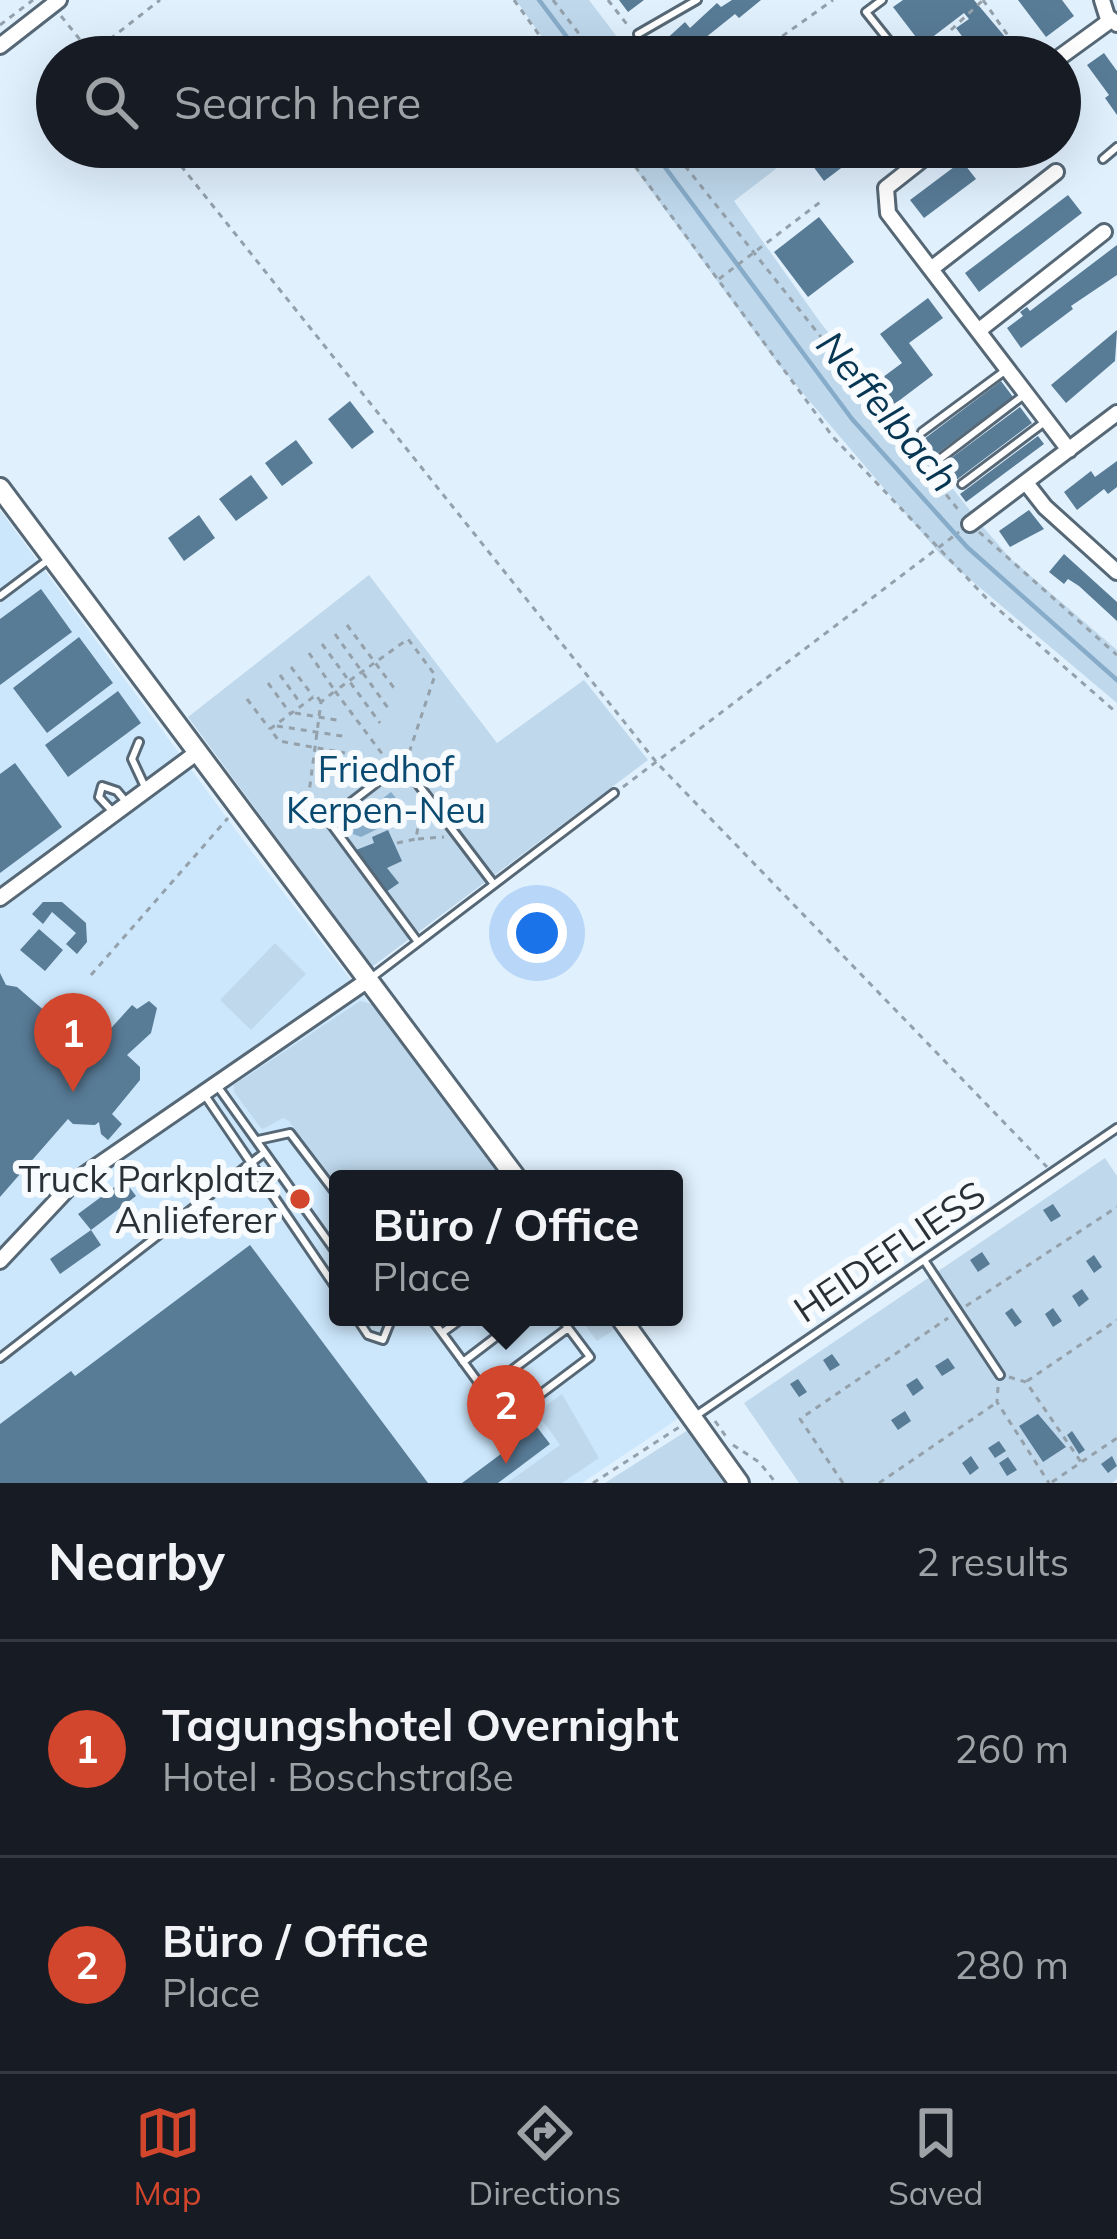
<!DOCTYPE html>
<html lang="en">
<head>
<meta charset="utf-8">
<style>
	body { margin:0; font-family:Mulish,sans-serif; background:#20242c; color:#f1f3f6 }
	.you { position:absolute; left:537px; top:933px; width:42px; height:42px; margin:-30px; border:9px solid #fff; border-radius:50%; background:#1a73e8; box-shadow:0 0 0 18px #1a73e833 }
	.badge { display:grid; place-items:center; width:78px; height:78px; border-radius:50%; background:#d1462c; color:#fff; font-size:39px; font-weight:700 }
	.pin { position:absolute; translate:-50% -99px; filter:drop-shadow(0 3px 6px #0008) }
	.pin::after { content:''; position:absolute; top:63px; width:42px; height:36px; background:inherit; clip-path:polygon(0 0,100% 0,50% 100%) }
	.popup { position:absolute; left:329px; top:1170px; width:354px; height:156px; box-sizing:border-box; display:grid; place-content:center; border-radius:12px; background:#171b24; filter:drop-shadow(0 3px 9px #0005); font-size:39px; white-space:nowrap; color:#9ea1a6 }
	.popup b { font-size:45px; color:#f1f3f6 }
	.popup::after { content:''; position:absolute; left:50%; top:100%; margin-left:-24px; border:24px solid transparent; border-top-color:#171b24 }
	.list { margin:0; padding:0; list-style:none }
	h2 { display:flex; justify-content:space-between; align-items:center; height:156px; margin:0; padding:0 48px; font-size:51px }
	h2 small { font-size:39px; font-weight:400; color:#9ea1a6 }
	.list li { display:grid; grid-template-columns:78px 1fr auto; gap:36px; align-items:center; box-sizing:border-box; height:216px; padding:0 48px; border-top:3px solid #363941 }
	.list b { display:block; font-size:45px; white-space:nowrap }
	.list p { margin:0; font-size:39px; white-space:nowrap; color:#9ea1a6 }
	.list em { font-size:39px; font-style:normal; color:#9ea1a6 }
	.icon { flex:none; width:66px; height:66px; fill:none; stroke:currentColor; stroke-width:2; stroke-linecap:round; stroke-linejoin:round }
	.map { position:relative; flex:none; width:1117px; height:1483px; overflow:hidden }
	.search { position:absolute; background:#171b24; box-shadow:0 12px 48px #0002; left:36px; right:36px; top:36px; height:132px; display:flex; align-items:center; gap:30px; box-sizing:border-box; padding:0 42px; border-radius:66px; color:#9ea1a6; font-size:45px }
	.sheet { height:588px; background:#171b24 }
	nav { display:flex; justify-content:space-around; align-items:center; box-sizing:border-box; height:168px; border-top:3px solid #363941; background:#171b24; font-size:33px; color:#9ea1a6 }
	nav a { display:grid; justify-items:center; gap:6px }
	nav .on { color:#d1462c }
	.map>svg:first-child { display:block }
	.built { fill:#cce7fc }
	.green { fill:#bfd8ec }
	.water { fill:#87acc9 }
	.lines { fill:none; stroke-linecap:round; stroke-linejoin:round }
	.stream { stroke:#87acc9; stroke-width:4.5 }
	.building { fill:#587b96 }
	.lane-casing { stroke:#566775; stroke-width:12 }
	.street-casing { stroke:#566775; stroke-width:20 }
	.secondary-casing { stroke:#566775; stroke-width:24 }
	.path { stroke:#94a0aa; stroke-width:3; stroke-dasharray:6 6; stroke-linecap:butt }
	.lane { stroke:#fff; stroke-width:6 }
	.street { stroke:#fff; stroke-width:14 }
	.secondary { stroke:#fff; stroke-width:18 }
	.poi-dot { fill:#d1462c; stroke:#f7fbfe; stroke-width:4.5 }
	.labels { text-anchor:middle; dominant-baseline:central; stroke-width:12; stroke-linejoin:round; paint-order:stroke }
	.park-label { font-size:36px; fill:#0a4a71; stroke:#f7fbfe }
	.poi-label { font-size:36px; fill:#293137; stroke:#f7fbfe; text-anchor:end }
	.street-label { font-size:36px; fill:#293137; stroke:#f7fbfe }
	.water-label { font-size:39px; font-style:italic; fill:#073653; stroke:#f7fbfe }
</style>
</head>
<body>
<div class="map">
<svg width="1117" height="1483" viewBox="0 0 1117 1483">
	<rect width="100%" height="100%" fill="#e0f0fd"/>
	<path class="built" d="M 0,510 L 252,852 L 505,1179 L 338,1179 L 338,1317 L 609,1317 L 682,1416 L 582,1483 L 0,1483 Z"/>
	<path class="green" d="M 516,0 L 589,0 L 630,54 L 655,40 L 665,57 L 556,57 Z
		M 619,147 L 775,147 L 786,161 L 734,201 L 820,322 L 984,528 L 1011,559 L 1117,650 L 1117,703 L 940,554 L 778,364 Z
		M 369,575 L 497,743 L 584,680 L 648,760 L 372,967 L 188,717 Z
		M 275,943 L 306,974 L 251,1030 L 220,1000 Z
		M 360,1001 L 380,1006 L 510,1179 L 338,1179 L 338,1185 L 289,1121 L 283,1118 L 263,1129 L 260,1127 L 234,1092 L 234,1085 Z
		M 1105,1158 L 1117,1176 L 1117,1479 L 1112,1483 L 799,1483 L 744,1403 Z
		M 579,1317 L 613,1317 L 619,1326 L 597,1341 Z
		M 562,1394 L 599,1458 L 562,1483 L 507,1483 L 560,1445 L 543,1421 L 525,1434 L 519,1425 Z
		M 688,1430 L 733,1483 L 605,1483 Z"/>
	<path class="water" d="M 391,792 L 404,808 L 402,817 L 361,837 L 353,834 L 355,820 Z"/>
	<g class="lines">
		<path class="stream" d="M 539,0 L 582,57
			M 650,147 L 852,419 L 967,547 L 1117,680"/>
	</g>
	<path class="building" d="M 619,0 L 644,0 L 628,12 Z
		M 732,0 L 761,0 L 739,18 L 735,14 L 700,42 L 697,38 L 682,57 L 673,57 L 662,43 L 685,22 L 690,28 L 717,3 L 721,7 Z
		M 903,0 L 974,0 L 1022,57 L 977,57 L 956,28 L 969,19 L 964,13 L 922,45 L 893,7 Z
		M 1018,0 L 1062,0 L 1074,16 L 1046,37 Z
		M 1104,53 L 1117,71 L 1117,115 L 1105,98 L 1109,95 L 1087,65 Z
		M 823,147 L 869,147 L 824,181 L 807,158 Z
		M 962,161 L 976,179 L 924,218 L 910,200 Z
		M 1068,195 L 1082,213 L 979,292 L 965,273 Z
		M 819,217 L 854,262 L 808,297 L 774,252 Z
		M 1117,245 L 1117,275 L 1071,306 L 1073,309 L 1021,348 L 1007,328 L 1023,316 L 1020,312 L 1027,307 L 1030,311 Z
		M 928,298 L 943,318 L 909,343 L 933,375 L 888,409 L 871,386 L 902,363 L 880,334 Z
		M 1117,330 L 1115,361 L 1066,403 L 1051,385 Z
		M 1001,381 L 1013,397 L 931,458 L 920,442 Z
		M 350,401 L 374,432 L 352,449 L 328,419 Z
		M 1020,407 L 1032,423 L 951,484 L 939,467 Z
		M 1038,436 L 1044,444 L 966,502 L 960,494 Z
		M 296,440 L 313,463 L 282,486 L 265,463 Z
		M 1117,461 L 1117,487 L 1108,494 L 1104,489 L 1077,510 L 1064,492 L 1091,471 L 1095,477 Z
		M 251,475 L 268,498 L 236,521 L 219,499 Z
		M 1029,510 L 1044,529 L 1010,547 L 999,531 Z
		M 199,515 L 215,538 L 184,561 L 168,538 Z
		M 1064,554 L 1117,602 L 1117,621 L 1079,586 L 1068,579 L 1064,584 L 1049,572 Z
		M 41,589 L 72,632 L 0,685 L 0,619 Z
		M 79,637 L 113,683 L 47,733 L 13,688 Z
		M 118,691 L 141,723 L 68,777 L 45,745 Z
		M 15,763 L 62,827 L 0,873 L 0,774 Z
		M 388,830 L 402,861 L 387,868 L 399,883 L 386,892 L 356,850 L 374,843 L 372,837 Z
		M 43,902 L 62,902 L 86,923 L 87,942 L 77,954 L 66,944 L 76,933 L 52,912 L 43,924 L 32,914 Z
		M 39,929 L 63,950 L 45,971 L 20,950 Z
		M 0,973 L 6,985 L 17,987 L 62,1026 L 65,1038 L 72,1041 L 104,1036 L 132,1005 L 137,1009 L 149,1001 L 157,1008 L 151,1033 L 127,1055 L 140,1067 L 140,1080 L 112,1114 L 122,1124 L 108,1140 L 101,1134 L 99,1122 L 95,1125 L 73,1124 L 68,1119 L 0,1197 Z
		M 124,1180 L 136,1196 L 91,1230 L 101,1245 L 60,1274 L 50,1259 L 91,1230 L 78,1214 Z
		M 1053,1204 L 1061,1216 L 1051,1222 L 1043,1210 Z
		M 250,1245 L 428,1483 L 0,1483 L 0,1424 L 71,1371 L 75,1376 Z
		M 982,1252 L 990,1264 L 978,1272 L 970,1260 Z
		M 1094,1255 L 1102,1267 L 1094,1273 L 1086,1261 Z
		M 1082,1289 L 1089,1299 L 1079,1307 L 1072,1296 Z
		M 1012,1308 L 1022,1322 L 1015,1327 L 1005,1313 Z
		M 1053,1308 L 1062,1321 L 1053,1327 L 1045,1314 Z
		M 832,1354 L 840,1365 L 830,1371 L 823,1360 Z
		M 948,1358 L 955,1368 L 942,1376 L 935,1366 Z
		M 917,1378 L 924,1388 L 913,1396 L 906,1385 Z
		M 798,1379 L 807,1392 L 799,1397 L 790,1384 Z
		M 905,1411 L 911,1421 L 898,1430 L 891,1420 Z
		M 1038,1414 L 1066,1447 L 1043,1462 L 1019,1426 Z
		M 537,1427 L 550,1444 L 498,1483 L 462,1483 Z
		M 1072,1431 L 1085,1450 L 1079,1454 L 1067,1435 Z
		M 999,1441 L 1006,1451 L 995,1458 L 988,1448 Z
		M 971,1456 L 979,1468 L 970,1475 L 962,1463 Z
		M 1112,1456 L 1117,1466 L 1108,1473 L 1101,1464 Z
		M 1008,1457 L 1017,1470 L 1007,1476 L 999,1463 Z"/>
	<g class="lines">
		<defs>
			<path id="lane" d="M 882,0 L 866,12 L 902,57
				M 638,34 L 697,0
				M 1103,159 L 1117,147
				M 922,432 L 1006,370
				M 941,458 L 1024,395
				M 962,484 L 1046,421
				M 0,596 L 48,560
				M 139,742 L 132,759 L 145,787
				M 112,811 L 99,797 L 102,786 L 117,791 L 127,803
				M 418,942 L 328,820 L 402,763 L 493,883
				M 371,978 L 614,793
				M 218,1087 L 338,1255
				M 204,1094 L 338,1291
				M 258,1140 L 290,1133 L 338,1196
				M 924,1260 L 1000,1375
				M 356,1317 L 368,1335 L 383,1340 L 389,1325 L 383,1317
				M 430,1317 L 442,1333
				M 464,1317 L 442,1333 L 506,1420 L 590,1357 L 560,1317
				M 0,1358 L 264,1153
				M 463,1362 L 522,1317
				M 484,1391 L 568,1328
				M 694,1417 L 1117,1128"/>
			<path id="street" d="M 1102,0 L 1107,16 L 1117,24
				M 0,46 L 59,0
				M 1060,57 L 1111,20
				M 938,147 L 886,188 L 888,213 L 1069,450
				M 931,269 L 1056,172
				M 978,331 L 1104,232
				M 1027,484 L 1045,507 L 1117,572
				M 970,524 L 1117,413
				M 0,898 L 195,754
				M 0,1261 L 74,1182 L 368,980"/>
			<path id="secondary" d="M 0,488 L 517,1179
				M 620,1317 L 739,1483"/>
		</defs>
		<use href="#lane" class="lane-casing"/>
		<use href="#street" class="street-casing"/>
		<use href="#secondary" class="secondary-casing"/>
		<path class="path" d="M 514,0 L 555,57
			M 553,0 L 597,57
			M 608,0 L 629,27
			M 983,0 L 1023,57
			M 61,16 L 94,57
			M 0,25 L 33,0
			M 951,30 L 982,1
			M 91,54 L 160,0
			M 610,57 L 630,41
			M 753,57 L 833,0
			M 166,147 L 657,763 L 1047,1167
			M 621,147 L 833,437 L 990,602 L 1117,713
			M 670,147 L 960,512
			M 782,147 L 791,159
			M 719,279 L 823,200
			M 979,532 L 1117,655
			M 347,625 L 397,692
			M 335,634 L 388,708
			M 322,644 L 380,723
			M 309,653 L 335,691 L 321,702 L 309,793 L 324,813
			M 291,667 L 313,696
			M 280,675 L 301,704
			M 268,683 L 290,713
			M 247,699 L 269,728
			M 321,702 L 316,695 L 270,729 L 279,741 L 345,753
			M 295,713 L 342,721
			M 277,726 L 348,737
			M 389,763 L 335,691 L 408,639 L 435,675 L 408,756
			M 623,787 L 959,532
			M 418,839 L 444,837
			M 397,843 L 416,839 L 421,807
			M 91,975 L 228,818
			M 966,1306 L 1117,1207
			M 1009,1377 L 1026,1382 L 1081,1462
			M 1027,1381 L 1117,1320
			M 998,1387 L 997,1402 L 1049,1483
			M 715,1421 L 727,1438
			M 733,1445 L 759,1462 L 776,1483
			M 1052,1482 L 1117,1438
			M 593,1483 L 681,1426
			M 843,1483 L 800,1419 L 948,1318
			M 879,1483 L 996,1403"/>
		<use href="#lane" class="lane"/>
		<use href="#street" class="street"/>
		<use href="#secondary" class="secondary"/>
	</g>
	<circle class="poi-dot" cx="300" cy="1199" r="12"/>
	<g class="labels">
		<g class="park-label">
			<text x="386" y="768">Friedhof<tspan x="386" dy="41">Kerpen-Neu</tspan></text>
		</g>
		<g class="poi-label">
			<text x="276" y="1178">Truck Parkplatz<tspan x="276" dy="41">Anlieferer</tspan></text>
		</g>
		<g class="street-label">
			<text transform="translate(889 1251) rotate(-34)">HEIDEFLIESS</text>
		</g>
		<g class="water-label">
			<text transform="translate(888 411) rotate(50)">Neffelbach</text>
		</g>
	</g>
</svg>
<div class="you"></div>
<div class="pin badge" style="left:73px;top:1092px">1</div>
<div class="pin badge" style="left:506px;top:1464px">2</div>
<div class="popup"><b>Büro / Office</b>Place</div>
<div class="search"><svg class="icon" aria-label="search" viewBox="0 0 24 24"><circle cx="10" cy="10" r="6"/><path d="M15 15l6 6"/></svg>Search here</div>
</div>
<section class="sheet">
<h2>Nearby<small>2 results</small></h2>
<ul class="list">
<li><span class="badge">1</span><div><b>Tagungshotel Overnight</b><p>Hotel · Boschstraße</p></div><em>260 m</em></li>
<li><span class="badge">2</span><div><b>Büro / Office</b><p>Place</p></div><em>280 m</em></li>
</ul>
</section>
<nav>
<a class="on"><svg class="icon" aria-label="map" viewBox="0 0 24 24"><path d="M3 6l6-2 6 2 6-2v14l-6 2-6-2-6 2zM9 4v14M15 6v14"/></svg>Map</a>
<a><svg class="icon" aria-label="directions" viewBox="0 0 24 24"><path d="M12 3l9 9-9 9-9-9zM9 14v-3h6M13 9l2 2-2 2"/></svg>Directions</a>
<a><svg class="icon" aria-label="saved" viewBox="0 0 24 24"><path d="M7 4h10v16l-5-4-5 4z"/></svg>Saved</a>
</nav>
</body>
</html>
